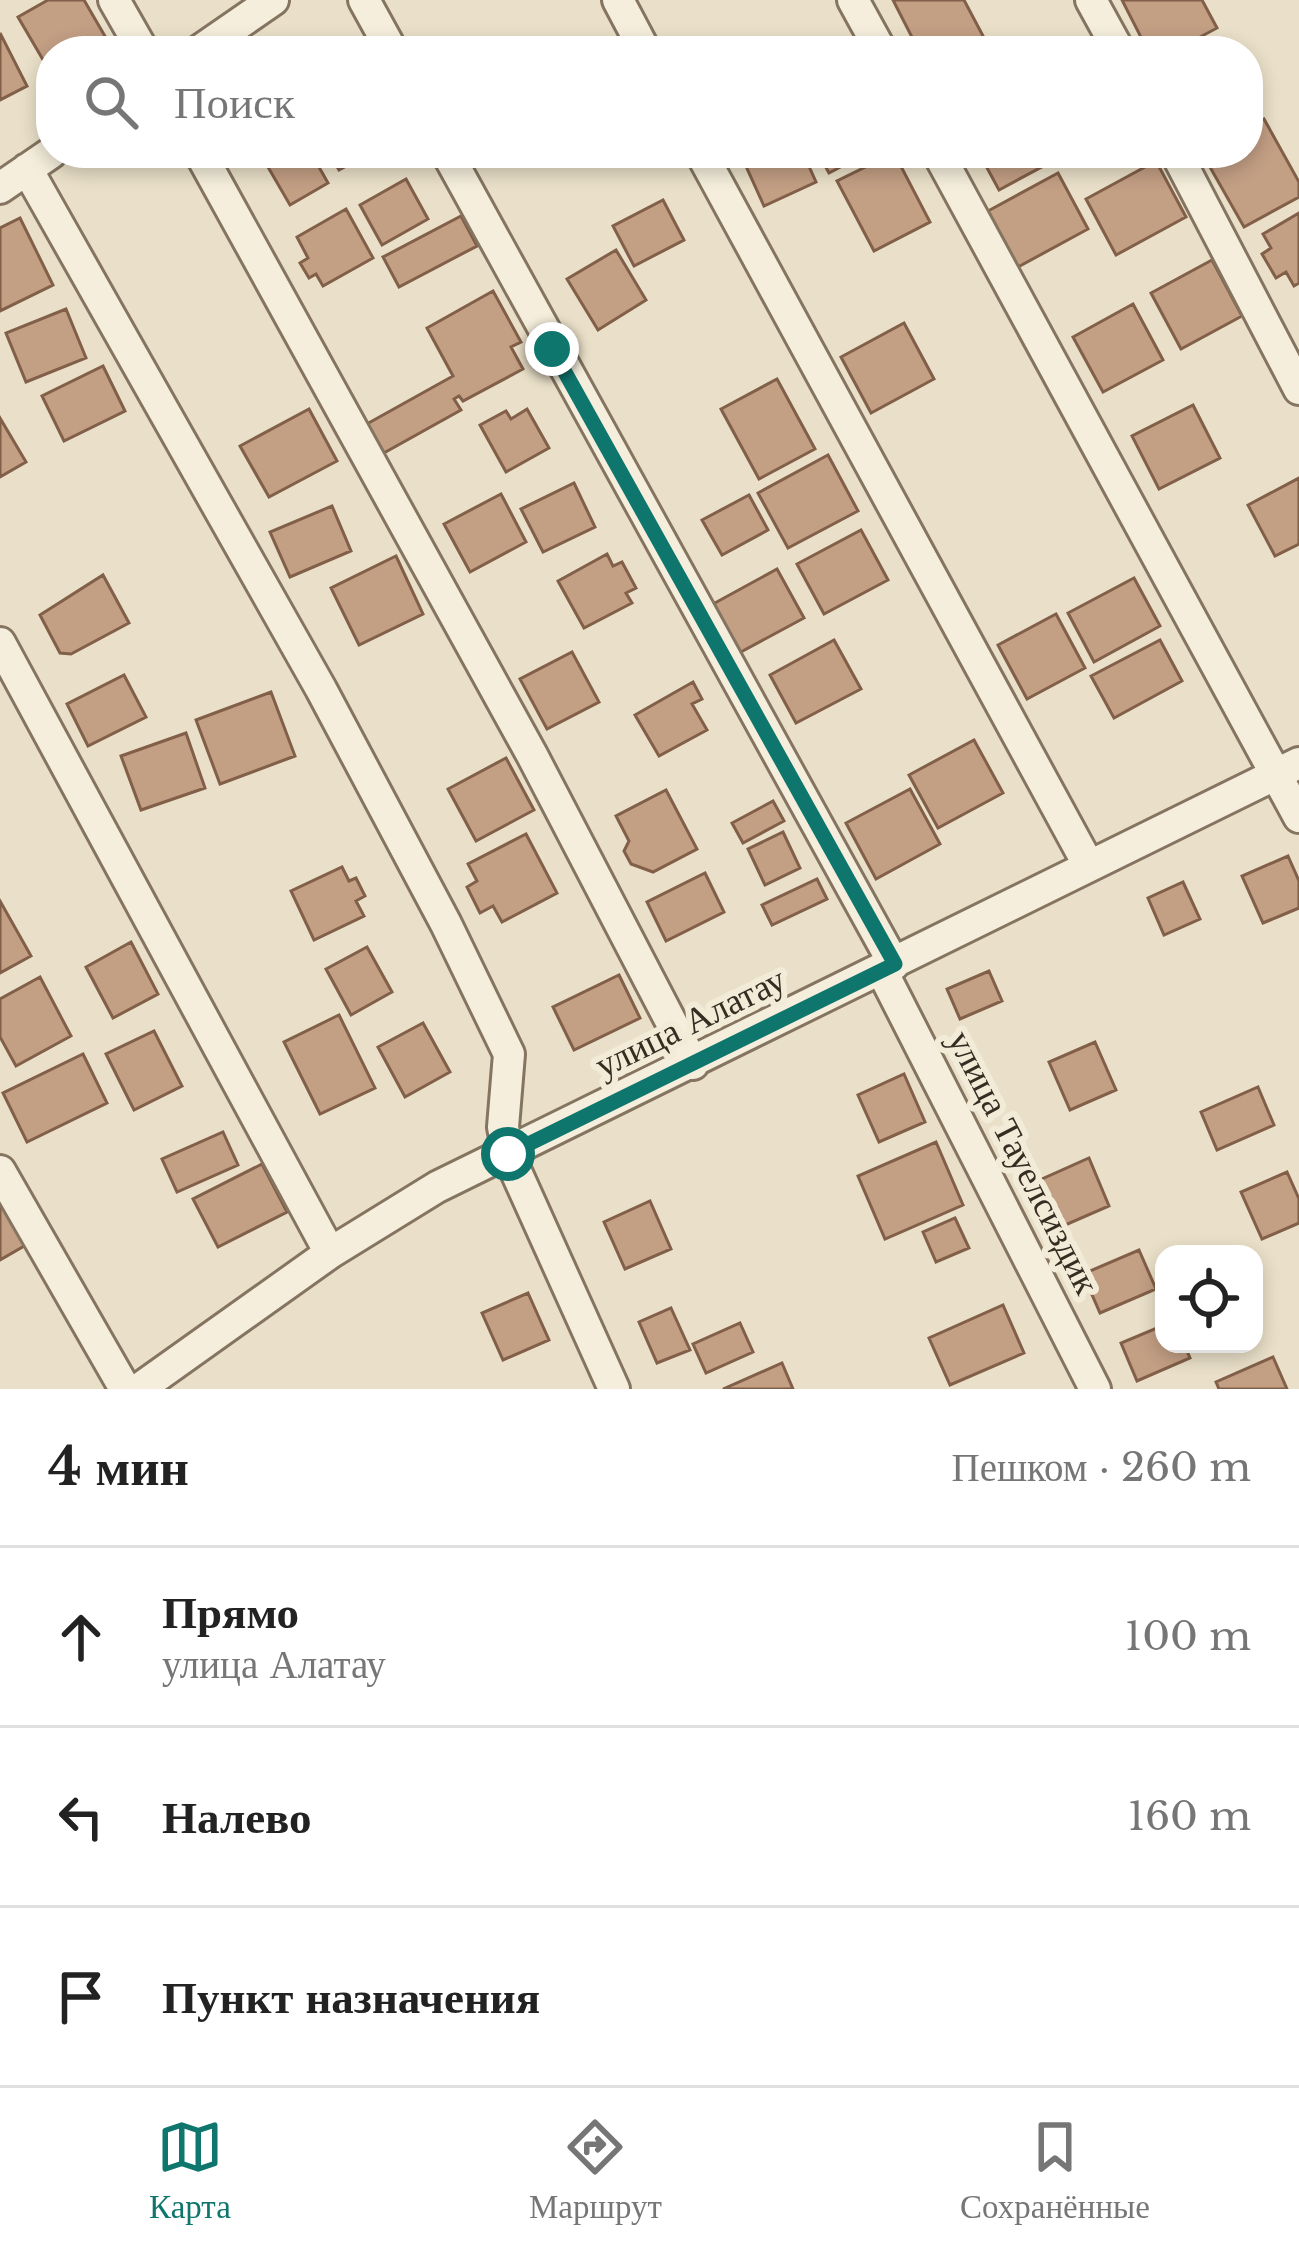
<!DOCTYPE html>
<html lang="ru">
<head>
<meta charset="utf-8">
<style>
	body { margin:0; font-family:"Libre Baskerville",serif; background:#f2f2f2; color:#222 }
	.controls { position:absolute; right:36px; bottom:36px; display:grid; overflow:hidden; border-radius:24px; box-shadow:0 6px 18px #0003 }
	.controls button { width:108px; height:108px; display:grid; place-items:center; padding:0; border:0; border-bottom:3px solid #e0e0e0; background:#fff; color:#222; font:60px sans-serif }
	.stop { position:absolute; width:36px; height:36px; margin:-27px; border:9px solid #0f766e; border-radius:50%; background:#fff }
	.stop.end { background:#0f766e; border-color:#fff; box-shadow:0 3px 12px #0008 }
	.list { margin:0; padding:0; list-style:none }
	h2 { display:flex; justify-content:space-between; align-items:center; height:156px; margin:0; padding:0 48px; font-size:51px }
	h2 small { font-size:39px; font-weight:400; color:#767676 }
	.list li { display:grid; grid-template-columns:78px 1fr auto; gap:36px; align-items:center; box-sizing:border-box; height:180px; padding:0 48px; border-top:3px solid #e0e0e0 }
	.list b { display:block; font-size:45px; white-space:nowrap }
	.list p { margin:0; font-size:39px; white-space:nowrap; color:#767676 }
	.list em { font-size:39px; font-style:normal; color:#767676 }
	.icon { flex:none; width:66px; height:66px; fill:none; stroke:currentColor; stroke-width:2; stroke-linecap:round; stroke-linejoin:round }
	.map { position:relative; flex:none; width:1299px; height:1389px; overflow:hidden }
	.search { position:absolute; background:#fff; box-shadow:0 6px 18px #0003; left:36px; right:36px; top:36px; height:132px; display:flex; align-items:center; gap:30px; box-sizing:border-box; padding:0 42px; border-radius:48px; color:#767676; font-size:45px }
	.sheet { height:696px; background:#fff }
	nav { display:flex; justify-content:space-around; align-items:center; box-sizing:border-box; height:168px; border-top:3px solid #e0e0e0; background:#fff; font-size:33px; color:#767676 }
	nav a { display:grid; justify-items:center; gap:6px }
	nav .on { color:#0f766e }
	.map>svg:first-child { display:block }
	.building { fill:#c39f84; stroke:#815f48; stroke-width:3 }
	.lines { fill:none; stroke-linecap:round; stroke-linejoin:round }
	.minor-casing { stroke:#847460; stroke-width:36 }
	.minor { stroke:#f5eedc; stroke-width:30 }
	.route { stroke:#0f766e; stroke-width:15 }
	.labels { text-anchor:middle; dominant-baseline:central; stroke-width:12; stroke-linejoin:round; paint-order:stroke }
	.street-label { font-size:36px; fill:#362c22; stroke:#f2ebd8 }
</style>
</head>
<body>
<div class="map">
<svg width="1299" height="1389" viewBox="0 0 1299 1389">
	<rect width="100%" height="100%" fill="#eae0c9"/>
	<path class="building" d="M 48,0 L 84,0 L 106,38 L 83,51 L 51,51 L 49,70 L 18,17 Z
		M 893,0 L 964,0 L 991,51 L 919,51 Z
		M 1122,0 L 1202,0 L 1217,28 L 1174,51 L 1148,51 Z
		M 0,33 L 27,86 L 0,100 Z
		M 1264,119 L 1299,182 L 1299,197 L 1244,227 L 1202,153 L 1248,153 L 1248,127 Z
		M 292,153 L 311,153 L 328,183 L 290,205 L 268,167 Z
		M 329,153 L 370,153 L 339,170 Z
		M 740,153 L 803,153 L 816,182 L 764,206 Z
		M 818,153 L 867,153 L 829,173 Z
		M 894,153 L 930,222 L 874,251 L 837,181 Z
		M 979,153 L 1044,153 L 1049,163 L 999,190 Z
		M 1156,161 L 1186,217 L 1116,255 L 1086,199 Z
		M 1058,173 L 1088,229 L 1018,267 L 988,211 Z
		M 406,179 L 428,219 L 382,245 L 360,205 Z
		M 663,200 L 684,240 L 634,266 L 613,226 Z
		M 346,209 L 373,258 L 323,286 L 316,274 L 309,278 L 300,263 L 308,258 L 297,237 Z
		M 1299,213 L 1299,283 L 1294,286 L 1286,272 L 1276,278 L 1262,254 L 1271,248 L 1263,234 Z
		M 461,216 L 477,246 L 399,287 L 383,257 Z
		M 20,218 L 53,285 L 0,311 L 0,228 Z
		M 616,250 L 646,300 L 598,330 L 567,279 Z
		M 1212,260 L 1242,316 L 1181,349 L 1151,293 Z
		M 493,291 L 521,342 L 511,347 L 523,369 L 463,401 L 459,396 L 454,399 L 461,410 L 382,454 L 365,425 L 453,376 L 427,328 Z
		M 1133,304 L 1163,360 L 1103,392 L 1073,337 Z
		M 66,309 L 86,358 L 26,382 L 6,333 Z
		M 904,323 L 934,379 L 871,413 L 841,357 Z
		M 103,366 L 125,411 L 64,441 L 42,396 Z
		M 777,379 L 815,449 L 759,479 L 721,409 Z
		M 1193,405 L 1220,458 L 1159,489 L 1132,436 Z
		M 309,409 L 337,461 L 269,497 L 240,446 Z
		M 527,409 L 549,448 L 506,472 L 480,425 L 506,411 L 511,419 Z
		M 0,418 L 26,462 L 0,477 Z
		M 828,455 L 858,511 L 788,548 L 758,493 Z
		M 1299,478 L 1299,544 L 1275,556 L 1248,505 Z
		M 574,483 L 595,527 L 543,552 L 521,509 Z
		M 501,494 L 526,542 L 470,572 L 444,524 Z
		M 749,495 L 768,530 L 722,555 L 702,520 Z
		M 332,506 L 351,551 L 290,577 L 270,532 Z
		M 861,530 L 888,580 L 824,614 L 797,564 Z
		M 607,554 L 613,566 L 622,562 L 636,588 L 626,593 L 632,603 L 584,628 L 558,581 Z
		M 396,556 L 423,614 L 359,645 L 331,588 Z
		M 777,569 L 804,618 L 739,653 L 713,604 Z
		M 103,575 L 129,623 L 71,654 L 60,653 L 40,615 Z
		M 1134,578 L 1160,626 L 1094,662 L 1068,613 Z
		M 1056,614 L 1085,668 L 1027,699 L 998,645 Z
		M 834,640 L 861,689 L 796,723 L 770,675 Z
		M 1160,640 L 1182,681 L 1114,718 L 1091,676 Z
		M 572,652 L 599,702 L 547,729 L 520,679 Z
		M 124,675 L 146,717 L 88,746 L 67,704 Z
		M 693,682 L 702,699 L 692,704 L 707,730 L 659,756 L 635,715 Z
		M 271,692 L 295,756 L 220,784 L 196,720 Z
		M 186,733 L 205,788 L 141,810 L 121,756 Z
		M 974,740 L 1003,793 L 938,828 L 909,775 Z
		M 506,758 L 534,810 L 476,841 L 448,789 Z
		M 910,789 L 940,844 L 876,879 L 846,823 Z
		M 666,790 L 697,849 L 653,872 L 631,864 L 624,851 L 629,841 L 616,816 Z
		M 773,801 L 784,821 L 743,843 L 732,823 Z
		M 783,832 L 800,868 L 765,885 L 748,849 Z
		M 526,834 L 557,893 L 502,922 L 493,906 L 480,913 L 467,887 L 477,881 L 468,864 Z
		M 1288,856 L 1299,881 L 1299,908 L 1263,923 L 1242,876 Z
		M 342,867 L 349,881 L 356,878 L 365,896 L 356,901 L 364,916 L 314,940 L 291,891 Z
		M 705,873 L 724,912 L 666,941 L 647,902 Z
		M 817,879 L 827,899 L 772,925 L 762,905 Z
		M 1183,882 L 1200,919 L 1164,935 L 1148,898 Z
		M 0,901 L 31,956 L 0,973 Z
		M 131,942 L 158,994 L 113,1018 L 86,967 Z
		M 367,947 L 392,992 L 351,1015 L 326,969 Z
		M 989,971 L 1002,1001 L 960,1019 L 947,989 Z
		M 619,975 L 640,1018 L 574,1050 L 553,1007 Z
		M 40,977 L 71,1036 L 16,1066 L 0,1037 L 0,999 Z
		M 339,1015 L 375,1088 L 320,1114 L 284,1042 Z
		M 423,1023 L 450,1072 L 405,1097 L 378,1047 Z
		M 154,1031 L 182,1086 L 134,1110 L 106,1054 Z
		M 1095,1042 L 1116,1090 L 1070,1110 L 1049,1062 Z
		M 83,1054 L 107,1103 L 27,1142 L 3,1093 Z
		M 904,1074 L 925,1122 L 879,1142 L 858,1095 Z
		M 1258,1087 L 1274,1125 L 1217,1150 L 1201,1112 Z
		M 223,1132 L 238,1165 L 177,1192 L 162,1159 Z
		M 936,1142 L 963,1205 L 885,1239 L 858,1176 Z
		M 1089,1158 L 1109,1206 L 1063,1226 L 1042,1179 Z
		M 262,1164 L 287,1212 L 218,1247 L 193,1199 Z
		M 1287,1172 L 1299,1199 L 1299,1223 L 1262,1239 L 1241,1192 Z
		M 0,1201 L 26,1245 L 0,1260 Z
		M 650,1201 L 671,1249 L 625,1269 L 604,1222 Z
		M 955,1218 L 969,1248 L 936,1262 L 923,1232 Z
		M 1139,1250 L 1156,1289 L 1100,1313 L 1083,1274 Z
		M 528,1293 L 549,1340 L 503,1360 L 482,1313 Z
		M 1003,1305 L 1024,1353 L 950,1385 L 929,1338 Z
		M 671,1308 L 690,1350 L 657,1363 L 639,1322 Z
		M 740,1323 L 753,1352 L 706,1373 L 693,1344 Z
		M 1164,1325 L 1164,1344 L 1184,1344 L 1190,1358 L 1137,1381 L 1121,1343 Z
		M 1273,1357 L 1287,1389 L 1219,1389 L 1216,1382 Z
		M 782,1363 L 793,1389 L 723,1389 Z"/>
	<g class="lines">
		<defs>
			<path id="minor" d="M 114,0 L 143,51
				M 364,0 L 392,51
				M 618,0 L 645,51
				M 853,0 L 881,51
				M 1091,0 L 1119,51
				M 199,51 L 273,0
				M 200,153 L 532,755 L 693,1064
				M 447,153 L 894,964
				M 701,153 L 1089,866
				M 938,153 L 1299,817
				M 1176,153 L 1299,389
				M 27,169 L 321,689 L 446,924 L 509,1054 L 503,1127 L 508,1154 L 614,1389
				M 0,188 L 51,153
				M 0,643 L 330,1253
				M 882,971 L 1095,1389
				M 0,1171 L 125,1389
				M 139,1389 L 330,1253 L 437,1187 L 1299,763"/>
		</defs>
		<use href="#minor" class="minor-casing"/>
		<use href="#minor" class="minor"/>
	</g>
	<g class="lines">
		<path class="route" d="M 508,1154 L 895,964 L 552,349"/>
	</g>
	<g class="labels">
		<g class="street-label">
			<text transform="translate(690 1022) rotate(-26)">улица Алатау</text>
			<text transform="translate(1024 1162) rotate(63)">улица Тауелсиздик</text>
		</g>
	</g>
</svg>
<div class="controls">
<button><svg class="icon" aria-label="locate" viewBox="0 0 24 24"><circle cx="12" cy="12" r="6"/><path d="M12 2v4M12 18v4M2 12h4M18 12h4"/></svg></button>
</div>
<div class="stop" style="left:508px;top:1154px"></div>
<div class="stop end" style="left:552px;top:349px"></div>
<div class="search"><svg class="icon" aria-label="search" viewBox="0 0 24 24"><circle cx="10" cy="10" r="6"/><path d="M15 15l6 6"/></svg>Поиск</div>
</div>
<section class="sheet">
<h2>4 мин<small>Пешком · 260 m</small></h2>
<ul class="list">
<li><svg class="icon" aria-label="ahead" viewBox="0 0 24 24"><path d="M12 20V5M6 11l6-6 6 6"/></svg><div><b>Прямо</b><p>улица Алатау</p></div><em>100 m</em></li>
<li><svg class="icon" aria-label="left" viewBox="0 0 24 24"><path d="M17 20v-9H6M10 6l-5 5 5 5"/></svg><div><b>Налево</b></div><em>160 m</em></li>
<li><svg class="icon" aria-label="arrive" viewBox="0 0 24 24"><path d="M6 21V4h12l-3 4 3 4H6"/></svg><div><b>Пункт назначения</b></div></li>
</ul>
</section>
<nav>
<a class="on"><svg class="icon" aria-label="map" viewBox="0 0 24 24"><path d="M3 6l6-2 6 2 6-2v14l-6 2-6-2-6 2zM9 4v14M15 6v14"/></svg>Карта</a>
<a><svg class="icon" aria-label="directions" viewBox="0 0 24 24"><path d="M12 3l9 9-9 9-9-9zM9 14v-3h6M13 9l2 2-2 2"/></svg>Маршрут</a>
<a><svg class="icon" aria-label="saved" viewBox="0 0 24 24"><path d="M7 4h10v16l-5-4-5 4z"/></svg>Сохранённые</a>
</nav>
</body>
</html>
